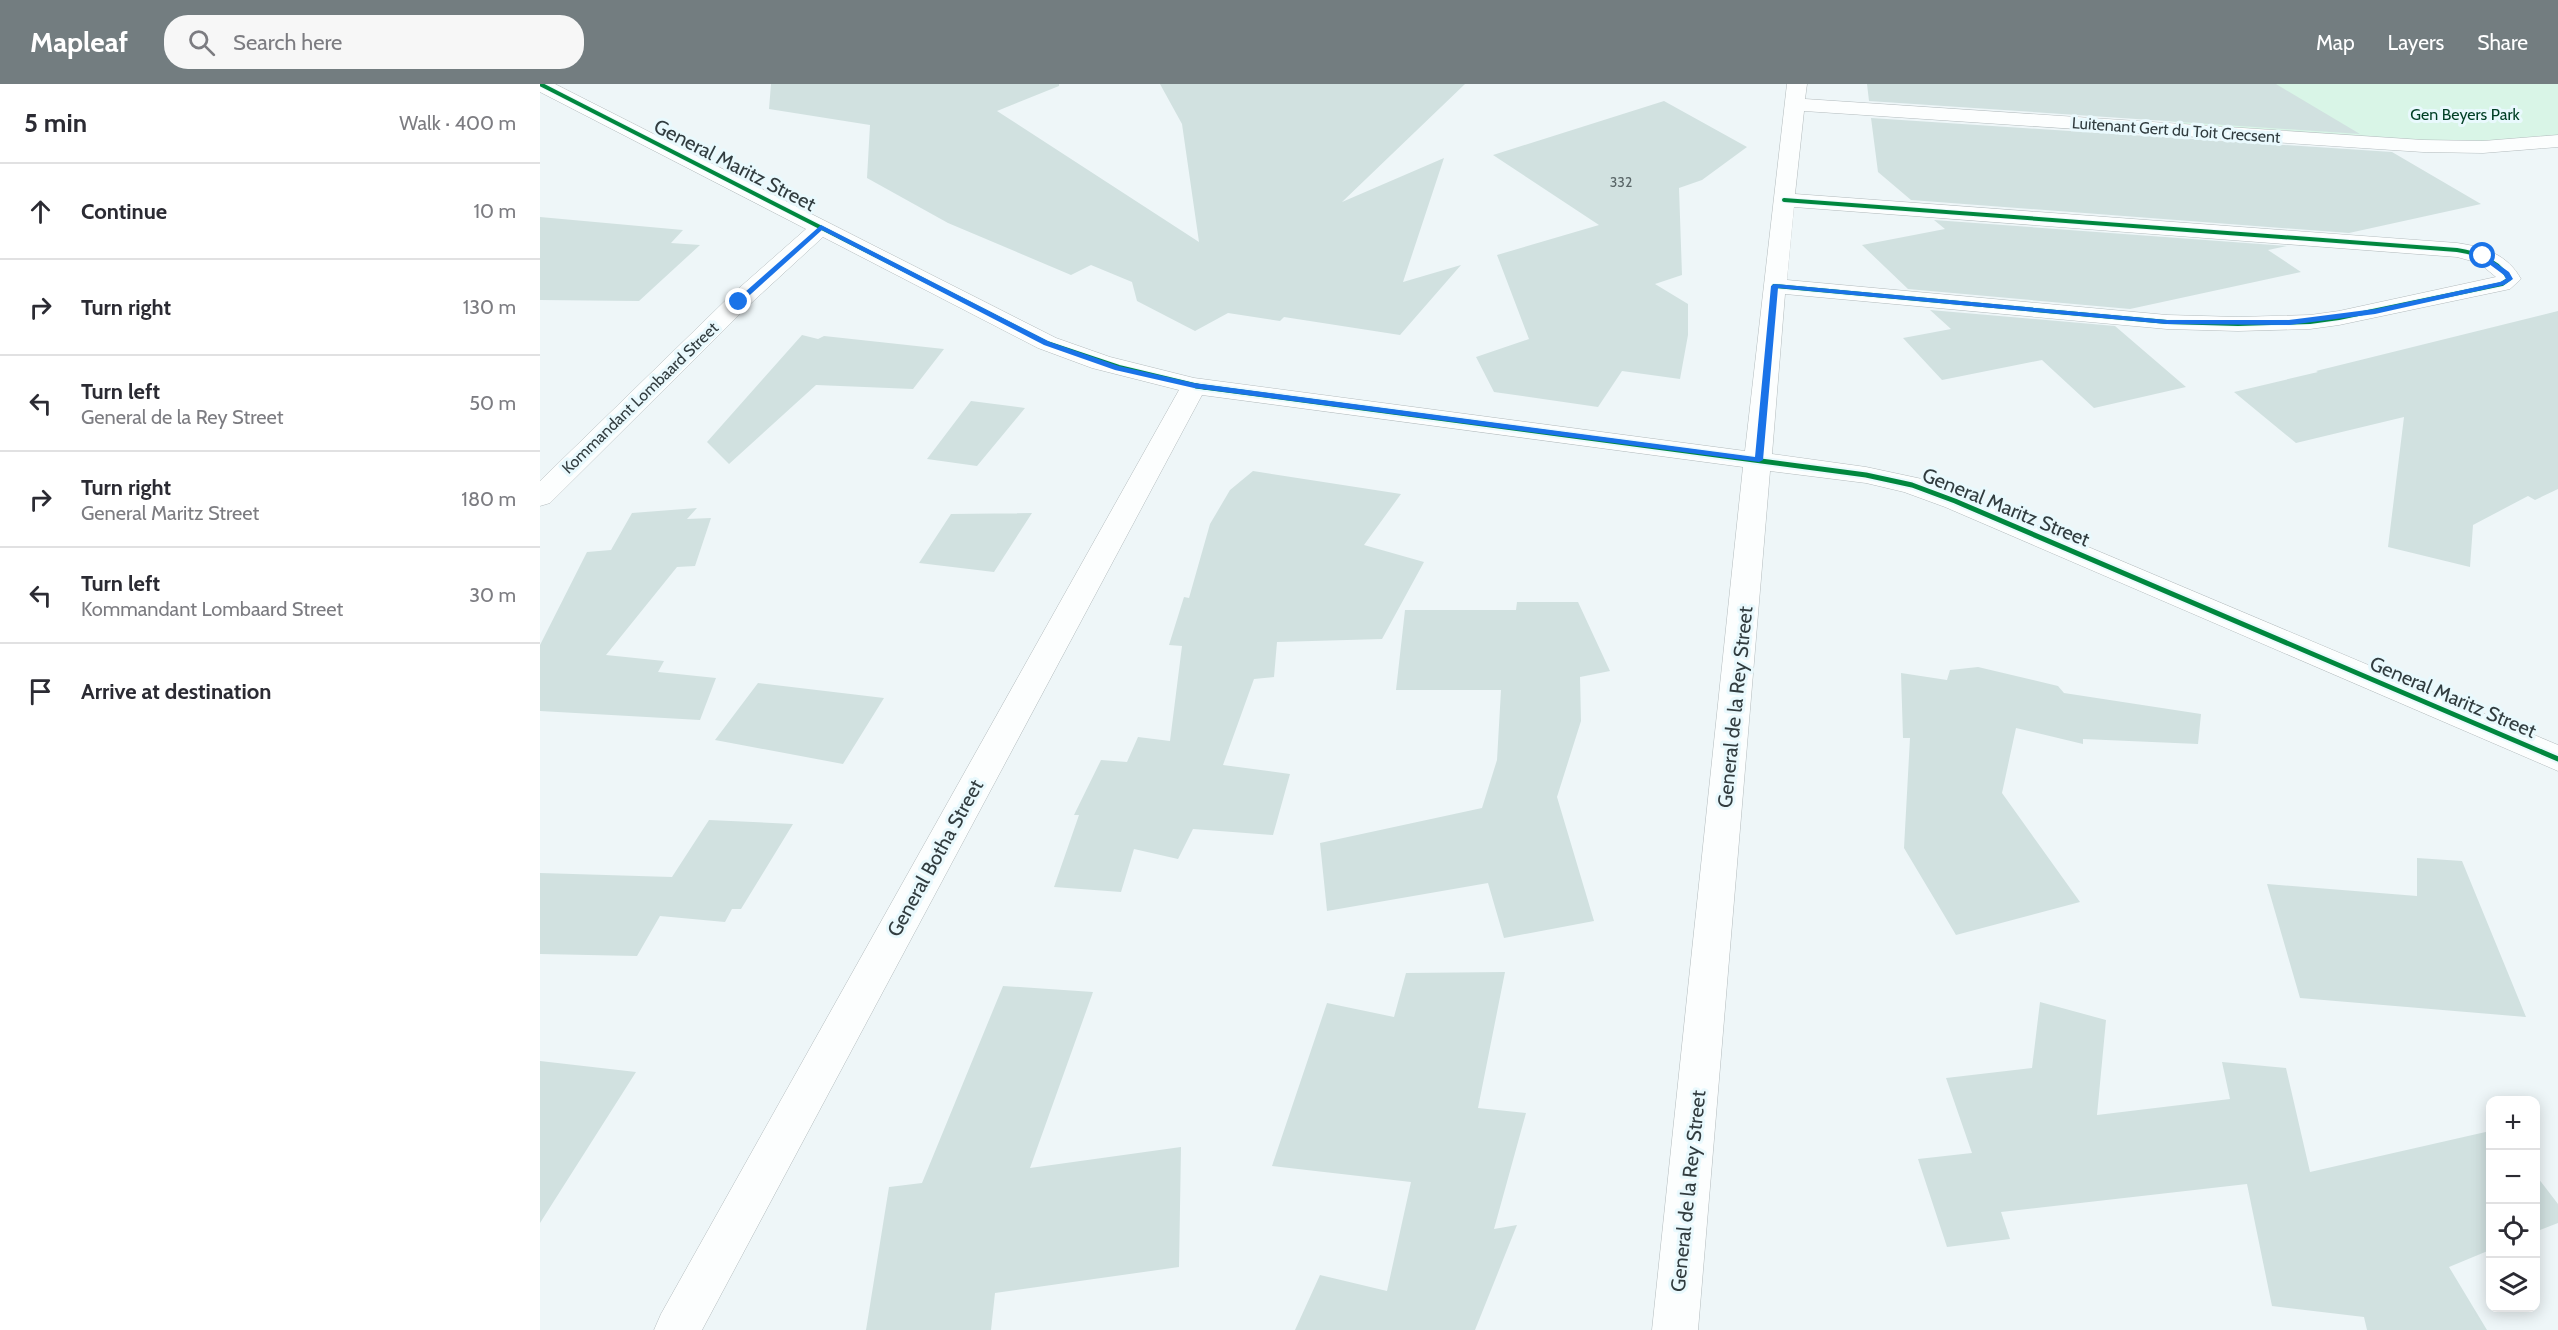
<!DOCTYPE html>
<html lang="en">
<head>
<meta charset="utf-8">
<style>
	body { margin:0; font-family:Cabin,sans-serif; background:#f7f7f7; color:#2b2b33 }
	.controls { position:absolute; right:18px; bottom:18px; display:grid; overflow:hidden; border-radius:12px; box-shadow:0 3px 15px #0003 }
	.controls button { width:54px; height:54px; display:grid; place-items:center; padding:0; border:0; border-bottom:2px solid #e1e1e2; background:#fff; color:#2b2b33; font:30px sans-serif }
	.stop { position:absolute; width:18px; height:18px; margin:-14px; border:4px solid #1a73e8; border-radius:50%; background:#fff }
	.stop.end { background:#1a73e8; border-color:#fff; box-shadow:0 2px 6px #0008 }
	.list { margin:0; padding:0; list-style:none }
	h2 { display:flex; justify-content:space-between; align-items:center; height:78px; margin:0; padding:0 24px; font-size:26px }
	h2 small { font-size:20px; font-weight:400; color:#7c7c81 }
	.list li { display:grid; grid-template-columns:39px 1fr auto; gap:18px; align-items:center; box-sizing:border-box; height:96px; padding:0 24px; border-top:2px solid #e1e1e2 }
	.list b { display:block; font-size:22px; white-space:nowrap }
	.list p { margin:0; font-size:20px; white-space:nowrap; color:#7c7c81 }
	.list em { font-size:20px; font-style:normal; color:#7c7c81 }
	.icon { flex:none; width:33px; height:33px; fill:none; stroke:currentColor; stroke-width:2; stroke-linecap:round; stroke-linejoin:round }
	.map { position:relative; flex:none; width:2018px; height:1246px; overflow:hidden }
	header { display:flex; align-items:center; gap:36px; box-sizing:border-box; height:84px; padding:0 30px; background:#737d80; color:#fff }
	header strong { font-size:28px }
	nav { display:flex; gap:33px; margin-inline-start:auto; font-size:21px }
	.search { width:420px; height:54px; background:#f7f7f7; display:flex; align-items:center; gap:15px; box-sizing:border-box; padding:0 21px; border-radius:24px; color:#7c7c81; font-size:22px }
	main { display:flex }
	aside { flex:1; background:#fff }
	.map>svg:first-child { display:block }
	.green { fill:#d9f5e7 }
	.building { fill:#d1e1e0 }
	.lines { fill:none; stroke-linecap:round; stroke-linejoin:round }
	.street-casing { stroke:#b3bbbd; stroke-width:1 }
	.street { fill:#fcfefe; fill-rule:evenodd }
	.cycleway-far1-casing { stroke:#e9f9fd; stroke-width:6 }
	.cycleway-casing { stroke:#e9f9fd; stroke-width:9 }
	.cycleway-far1 { stroke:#00873e; stroke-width:4 }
	.cycleway { stroke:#00873e; stroke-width:5 }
	.route { fill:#1a73e8 }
	.labels { text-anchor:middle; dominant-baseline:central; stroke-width:6; stroke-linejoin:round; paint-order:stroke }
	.far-number-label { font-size:14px; fill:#596567 }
	.far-park-label { font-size:16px; fill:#003f25; stroke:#e9f9fd }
	.far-street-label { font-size:16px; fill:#313c3f; stroke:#e9f9fd }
	.street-label { font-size:20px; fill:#313c3f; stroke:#e9f9fd }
</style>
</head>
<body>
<header>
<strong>Mapleaf</strong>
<div class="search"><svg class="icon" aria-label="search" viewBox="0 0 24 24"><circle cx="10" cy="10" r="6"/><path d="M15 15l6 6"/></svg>Search here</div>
<nav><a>Map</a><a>Layers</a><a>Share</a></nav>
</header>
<main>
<aside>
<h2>5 min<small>Walk · 400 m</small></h2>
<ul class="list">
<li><svg class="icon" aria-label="ahead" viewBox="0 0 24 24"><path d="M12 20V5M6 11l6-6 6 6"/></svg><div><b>Continue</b></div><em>10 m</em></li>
<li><svg class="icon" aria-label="right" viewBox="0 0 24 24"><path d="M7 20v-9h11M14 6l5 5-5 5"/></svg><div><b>Turn right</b></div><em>130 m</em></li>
<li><svg class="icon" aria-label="left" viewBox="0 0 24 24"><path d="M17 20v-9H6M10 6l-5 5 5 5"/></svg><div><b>Turn left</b><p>General de la Rey Street</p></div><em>50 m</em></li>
<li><svg class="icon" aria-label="right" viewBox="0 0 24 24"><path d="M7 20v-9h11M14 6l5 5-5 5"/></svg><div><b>Turn right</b><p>General Maritz Street</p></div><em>180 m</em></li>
<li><svg class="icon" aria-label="left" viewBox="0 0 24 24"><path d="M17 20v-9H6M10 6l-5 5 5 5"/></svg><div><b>Turn left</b><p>Kommandant Lombaard Street</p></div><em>30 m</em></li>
<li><svg class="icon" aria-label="arrive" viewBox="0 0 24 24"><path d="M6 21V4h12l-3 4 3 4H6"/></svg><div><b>Arrive at destination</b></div></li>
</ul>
</aside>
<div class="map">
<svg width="2018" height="1246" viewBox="0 0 2018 1246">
	<rect width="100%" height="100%" fill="#eef6f8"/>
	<path class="green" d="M 1484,0 L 2018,0 L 2018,54 L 1943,63 L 1703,50 L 1487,12 Z"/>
	<path class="building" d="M 231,0 L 519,0 L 519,2 L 457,27 L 659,158 L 642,40 L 620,0 L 925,0 L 802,118 L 904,74 L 863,198 L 921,181 L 860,251 L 744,233 L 740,237 L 688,229 L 655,247 L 597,217 L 592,198 L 551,181 L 531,191 L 408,139 L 327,94 L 330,41 L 229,25 Z
		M 1327,0 L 1736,0 L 1820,50 L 1329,17 Z
		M 1124,17 L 1207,63 L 1162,96 L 1139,104 L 1142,191 L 1115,200 L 1148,220 L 1148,251 L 1140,295 L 1082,287 L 1058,323 L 954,308 L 936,273 L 989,255 L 957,171 L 1059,141 L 953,71 Z
		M 1331,34 L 1852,68 L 1941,120 L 1809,149 L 1371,116 L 1338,88 Z
		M 0,133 L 143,146 L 131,159 L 160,161 L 99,217 L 0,216 Z
		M 1394,136 L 1747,162 L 1728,166 L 1761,188 L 1590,225 L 1368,205 L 1322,161 L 1405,145 Z
		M 1390,226 L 1575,242 L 1646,303 L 1554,324 L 1502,276 L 1402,296 L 1363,254 L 1411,245 Z
		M 2018,227 L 2018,405 L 1995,416 L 1988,412 L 1933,441 L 1930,483 L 1848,463 L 1864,333 L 1756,359 L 1694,308 L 1778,288 L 1776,287 Z
		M 262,251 L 278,255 L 284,252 L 404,265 L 373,305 L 276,301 L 189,380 L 167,358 Z
		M 431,317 L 485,324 L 437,382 L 387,375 Z
		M 713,387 L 861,410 L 824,461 L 884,478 L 842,555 L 737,558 L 734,593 L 714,595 L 683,681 L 750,690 L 733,751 L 653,745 L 638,775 L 594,765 L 581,808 L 514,803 L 539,731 L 534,731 L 561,676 L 587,678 L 598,653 L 630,657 L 642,562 L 629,561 L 644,513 L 649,514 L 670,440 L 690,406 Z
		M 157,424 L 147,435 L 171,434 L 155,482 L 137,483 L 66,571 L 124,577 L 118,588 L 176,594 L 160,636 L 0,627 L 0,561 L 47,468 L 71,466 L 92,429 Z
		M 492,429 L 454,488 L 379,479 L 411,430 Z
		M 977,518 L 1038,518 L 1070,587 L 1040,593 L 1041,637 L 1017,713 L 1054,837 L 964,854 L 948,799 L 787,827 L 780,759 L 942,724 L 957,676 L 961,606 L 856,606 L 865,526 L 976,526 Z
		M 1438,583 L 1518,602 L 1524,609 L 1661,630 L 1658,660 L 1543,655 L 1543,660 L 1476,644 L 1462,709 L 1540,818 L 1416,851 L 1364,764 L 1370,654 L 1363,654 L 1361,589 L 1407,596 L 1410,586 Z
		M 218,599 L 344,614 L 303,680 L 175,656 Z
		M 169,736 L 253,740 L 201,825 L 192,825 L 185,838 L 120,832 L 97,872 L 0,870 L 0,789 L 132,793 Z
		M 1877,774 L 1922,777 L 1986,933 L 1760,914 L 1727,800 L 1877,812 Z
		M 965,888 L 938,1024 L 986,1029 L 954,1145 L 977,1141 L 935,1246 L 755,1246 L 780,1191 L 847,1207 L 871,1098 L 732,1082 L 787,919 L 854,933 L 866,889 Z
		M 463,902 L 553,908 L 490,1084 L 641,1063 L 639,1183 L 455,1209 L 451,1246 L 326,1246 L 349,1103 L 382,1099 Z
		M 1500,918 L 1566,936 L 1557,1031 L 1690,1015 L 1682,978 L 1746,984 L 1770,1088 L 1950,1047 L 1950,1166 L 1909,1183 L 1947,1246 L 1827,1246 L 1824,1233 L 1732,1222 L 1707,1100 L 1461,1128 L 1470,1155 L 1407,1163 L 1378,1075 L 1432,1069 L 1406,994 L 1492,984 Z
		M 0,977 L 96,988 L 0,1139 Z
		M 1995,1090 L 2018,1120 L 2018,1139 L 1995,1148 Z"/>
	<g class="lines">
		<defs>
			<path id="street" d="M 0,0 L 15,0 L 516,254 L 570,273 L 654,294 L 1205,367 L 1247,0 L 1267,0 L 1265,15 L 1883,56 L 1943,57 L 2018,51 L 2018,63 L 1943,69 L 1883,68 L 1264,27 L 1255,110 L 1917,159 C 1944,163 1967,170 1981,195 L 1970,205 L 1799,241 L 1770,245 L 1698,247 L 1627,245 L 1245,210 L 1232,370 L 1326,383 L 1382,395 L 1425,411 L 2018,661 L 2018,687 L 1405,423 L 1364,408 L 1326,399 L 1230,387 L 1158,1246 L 1112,1246 L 1203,383 L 662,311 L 162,1246 L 114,1246 L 121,1230 L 639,306 L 552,284 L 498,264 L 283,153 L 208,222 L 10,419 L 0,422 L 0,397 L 190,212 L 266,145 L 0,8 ZM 1254,123 L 1917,173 L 1939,179 L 1956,193 L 1799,227 L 1770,231 L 1698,233 L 1627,231 L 1247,196 Z"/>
		</defs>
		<use href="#street" class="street-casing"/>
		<use href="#street" class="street"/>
		<defs>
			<path id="cycleway-far1" d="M 0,0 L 507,259 L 579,283 L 667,304
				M 1234,202 L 1627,238 L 1698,240 L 1770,238 L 1799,234 L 1962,200 L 1969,195 C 1958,176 1938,169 1917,166 L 1244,116"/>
			<path id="cycleway" d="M 656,302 L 1326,391 L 1372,401 L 1415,417 L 2018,675"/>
		</defs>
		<use href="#cycleway-far1" class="cycleway-far1-casing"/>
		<use href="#cycleway" class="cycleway-casing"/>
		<use href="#cycleway-far1" class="cycleway-far1"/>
		<use href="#cycleway" class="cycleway"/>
	</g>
	<path class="route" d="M 281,141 L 510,258 L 579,282 L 654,299 L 1215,373 L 1231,202 L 1234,200 L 1627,236 L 1749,236 L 1835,225 L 1960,198 L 1966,195 L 1964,191 L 1941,174 L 1943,170 L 1969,188 L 1973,195 L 1964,201 L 1835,230 L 1749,241 L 1627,240 L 1238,204 L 1223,376 L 1219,378 L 654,304 L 575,286 L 504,261 L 282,146 L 201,219 L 196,219 L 196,216 Z"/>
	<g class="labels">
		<g class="far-number-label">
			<text x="1081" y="98">332</text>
		</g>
		<g class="far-park-label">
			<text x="1925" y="30">Gen Beyers Park</text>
		</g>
		<g class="far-street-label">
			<text transform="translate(1636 46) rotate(4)">Luitenant Gert du Toit Crecsent</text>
			<text transform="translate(100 314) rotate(-44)">Kommandant Lombaard Street</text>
		</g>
		<g class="street-label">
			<text transform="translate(195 81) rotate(27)">General Maritz Street</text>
			<text transform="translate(1466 423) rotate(22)">General Maritz Street</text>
			<text transform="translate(1913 613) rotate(23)">General Maritz Street</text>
			<text transform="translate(1195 623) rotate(-84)">General de la Rey Street</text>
			<text transform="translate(395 774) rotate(-61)">General Botha Street</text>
			<text transform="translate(1148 1107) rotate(-84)">General de la Rey Street</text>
		</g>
	</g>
</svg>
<div class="controls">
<button>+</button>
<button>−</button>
<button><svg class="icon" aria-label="locate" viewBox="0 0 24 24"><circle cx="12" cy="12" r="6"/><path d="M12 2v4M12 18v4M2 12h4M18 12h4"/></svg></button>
<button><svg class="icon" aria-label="layers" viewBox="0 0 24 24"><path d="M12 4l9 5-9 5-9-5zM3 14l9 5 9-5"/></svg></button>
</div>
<div class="stop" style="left:1943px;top:172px"></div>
<div class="stop end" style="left:199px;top:218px"></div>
</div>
</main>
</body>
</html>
